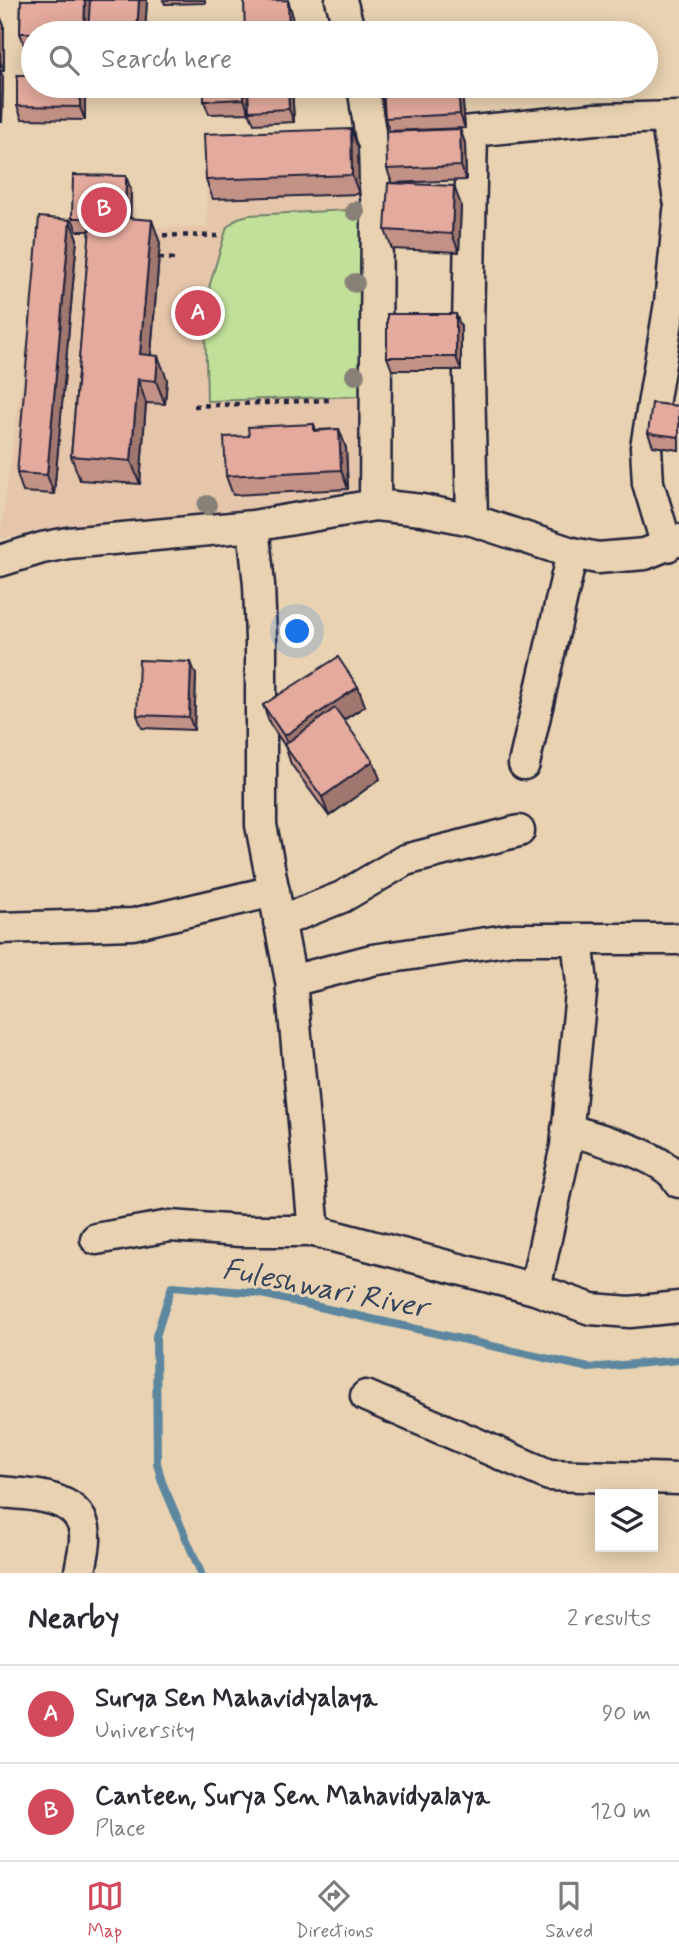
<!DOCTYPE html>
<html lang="en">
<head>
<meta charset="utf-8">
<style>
	body { margin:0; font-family:Mynerve,sans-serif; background:#f2f2f3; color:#2b2b33 }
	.controls { position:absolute; right:21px; bottom:21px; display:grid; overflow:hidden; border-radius:0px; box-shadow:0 4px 18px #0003 }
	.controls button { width:63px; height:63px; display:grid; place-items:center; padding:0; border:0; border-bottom:2px solid #e1e1e2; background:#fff; color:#2b2b33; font:35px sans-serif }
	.you { position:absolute; left:298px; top:632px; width:24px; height:24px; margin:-18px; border:5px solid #fff; border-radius:50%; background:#1a73e8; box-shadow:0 0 0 10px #1a73e833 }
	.badge { display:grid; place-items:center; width:46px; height:46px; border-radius:50%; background:#d1495b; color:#fff; font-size:23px; font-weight:700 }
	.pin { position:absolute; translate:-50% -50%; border:4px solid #fff; box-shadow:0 2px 7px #0006 }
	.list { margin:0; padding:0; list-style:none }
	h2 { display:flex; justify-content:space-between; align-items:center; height:91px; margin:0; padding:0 28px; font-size:30px }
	h2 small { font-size:23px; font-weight:400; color:#7c7c81 }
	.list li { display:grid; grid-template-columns:46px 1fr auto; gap:21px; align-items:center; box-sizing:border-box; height:98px; padding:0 28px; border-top:2px solid #e1e1e2 }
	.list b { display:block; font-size:26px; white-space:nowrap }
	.list p { margin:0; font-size:23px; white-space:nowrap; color:#7c7c81 }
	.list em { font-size:23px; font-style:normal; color:#7c7c81 }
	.icon { flex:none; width:38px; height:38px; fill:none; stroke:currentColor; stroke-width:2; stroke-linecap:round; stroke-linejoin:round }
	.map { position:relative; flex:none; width:679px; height:1573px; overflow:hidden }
	.search { position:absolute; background:#fff; box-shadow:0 4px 18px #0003; left:21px; right:21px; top:21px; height:77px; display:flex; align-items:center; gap:18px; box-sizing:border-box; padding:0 24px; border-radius:38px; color:#7c7c81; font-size:26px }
	.sheet { height:287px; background:#fff }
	nav { display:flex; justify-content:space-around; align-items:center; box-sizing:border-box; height:98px; border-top:2px solid #e1e1e2; background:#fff; font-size:19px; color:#7c7c81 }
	nav a { display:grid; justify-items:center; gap:4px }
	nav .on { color:#d1495b }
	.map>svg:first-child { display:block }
	.built { fill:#e6c6ab }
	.pitch { fill:#c1e19a; stroke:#72826a; stroke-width:2 }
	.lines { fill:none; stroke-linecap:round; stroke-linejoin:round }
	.stream { stroke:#5c879f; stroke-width:8 }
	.minor-casing { stroke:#22223b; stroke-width:35 }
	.path { stroke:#22223b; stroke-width:4.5; stroke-dasharray:5 5; stroke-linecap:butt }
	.minor { stroke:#e8d2b1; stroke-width:30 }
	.tree { fill:#888178 }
	.wall { fill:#c39287; stroke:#22223b; stroke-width:2 }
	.shaded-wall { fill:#9f776e; stroke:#22223b; stroke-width:2 }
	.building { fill:#e3aa9d; stroke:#22223b; stroke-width:2 }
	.labels { text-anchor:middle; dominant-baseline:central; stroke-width:6; stroke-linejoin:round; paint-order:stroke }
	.water-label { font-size:30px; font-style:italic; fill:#35445c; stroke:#e8d2b1 }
</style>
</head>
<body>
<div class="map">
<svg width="679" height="1573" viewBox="0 0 679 1573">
	<rect width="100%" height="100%" fill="#e8d2b1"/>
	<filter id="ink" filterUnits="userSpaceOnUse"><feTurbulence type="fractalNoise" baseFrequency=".0143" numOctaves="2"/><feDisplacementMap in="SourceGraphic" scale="14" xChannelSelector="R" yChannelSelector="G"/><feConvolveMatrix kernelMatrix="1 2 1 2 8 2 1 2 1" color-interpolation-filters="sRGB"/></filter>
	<g filter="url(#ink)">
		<path class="built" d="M 365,147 L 361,484 L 357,489 L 348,496 L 182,522 L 0,538 L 44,217 L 74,219 L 76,187 L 133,187 L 134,227 L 207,228 L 206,152 Z"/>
		<path class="pitch" d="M 368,209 L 363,396 L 207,401 L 205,321 L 210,284 L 227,227 L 238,218 L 249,215 Z"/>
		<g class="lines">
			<path class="stream" d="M 201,1573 L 162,1482 L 157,1463 L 156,1336 L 172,1286 L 257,1293 L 589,1368 L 679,1360"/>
			<defs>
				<path id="minor" d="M 341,0 L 350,33
					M 363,86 L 371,139 L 377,208 L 375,505
					M 666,118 L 679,200
					M 472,131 L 468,328 L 472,520
					M 452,133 L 595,119 L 679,117
					M 253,526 L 259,585 L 261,640 L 261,825 L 291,981 L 314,1231
					M 667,546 L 648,483 L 646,447 L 670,303 L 679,211
					M 0,561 L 42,548 L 68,543 L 253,526 L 375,505 L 422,510 L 472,520 L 572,553 L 598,558 L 645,554 L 679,540
					M 524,764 L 572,553
					M 279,922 L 342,897 L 405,860 L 519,831
					M 0,928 L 133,924 L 274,891
					M 291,981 L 372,960 L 513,939 L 679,939
					M 567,1129 C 597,1139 665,1155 679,1182
					M 96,1239 L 170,1226 L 241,1231 L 314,1231 L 535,1289 L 591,1309 L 630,1312 L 679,1307
					M 535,1289 L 566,1146 L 582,983 L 577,939
					M 366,1396 L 549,1475 L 679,1479
					M 0,1492 C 30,1495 82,1494 85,1535 C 86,1547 81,1561 80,1573"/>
			</defs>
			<use href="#minor" class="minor-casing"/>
			<path class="path" d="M 153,235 L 218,236
				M 159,258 L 176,259
				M 194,406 L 329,400"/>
			<use href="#minor" class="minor"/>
		</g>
		<g class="tree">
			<circle cx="355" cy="211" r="10"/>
			<circle cx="355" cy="283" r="10"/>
			<circle cx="355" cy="375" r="10"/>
			<circle cx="207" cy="505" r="10"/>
		</g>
		<path class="wall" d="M 21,0 L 147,0 L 145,33 L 33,33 L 33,53 L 27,52 L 20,33 Z
			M 163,0 L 205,0 L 205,3 L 165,4 Z
			M 0,16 L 4,26 L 4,71 L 0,71 L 3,77 L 2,122 L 0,122 Z
			M 33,86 L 84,86 L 85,89 L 85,120 L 22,119 L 17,106 Z
			M 292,86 L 294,122 L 254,124 L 249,111 L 249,102 L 249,113 L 209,114 L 204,101 Z
			M 383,86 L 461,86 L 465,128 L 389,131 L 385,118 Z
			M 351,129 L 358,148 L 359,194 L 213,199 L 206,180 Z
			M 460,129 L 465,143 L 466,180 L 392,183 L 387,169 Z
			M 131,190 L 130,218 L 160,243 L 151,355 L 167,379 L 165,404 L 146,403 L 140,484 L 80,480 L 71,456 L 90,231 L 77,231 L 72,218 Z
			M 461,205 L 459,252 L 392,249 L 385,230 Z
			M 70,220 L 77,239 L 54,494 L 23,492 L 17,473 Z
			M 461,327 L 461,370 L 392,370 L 387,357 Z
			M 679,406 L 679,450 L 653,446 L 648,433 Z
			M 314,424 L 316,430 L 339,429 L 346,448 L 348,489 L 233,495 L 226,476 L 249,436 Z
			M 196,675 L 194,730 L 142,728 L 137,715 Z
			M 358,687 L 365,706 L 344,720 L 380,779 L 329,816 L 291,764 L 285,746 L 270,724 L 263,705 Z"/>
		<path class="shaded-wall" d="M 85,0 L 93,0 L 92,33 L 84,33 Z
			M 139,0 L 147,0 L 145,33 L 137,33 Z
			M 288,0 L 292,13 L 293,33 L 289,33 Z
			M 0,16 L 4,26 L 4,71 L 0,61 Z
			M 0,70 L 3,77 L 2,122 L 0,118 Z
			M 80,86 L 84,86 L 85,89 L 85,120 L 80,107 Z
			M 244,86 L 248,86 L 249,113 L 244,99 Z
			M 288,86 L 292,86 L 294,122 L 289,109 Z
			M 458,86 L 461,86 L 462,88 L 465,128 L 460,114 Z
			M 351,129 L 358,148 L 359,194 L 352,175 Z
			M 460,129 L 465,143 L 466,180 L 461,166 Z
			M 126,176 L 131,190 L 130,233 L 125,220 Z
			M 454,186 L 461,205 L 459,252 L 452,234 Z
			M 70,220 L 77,239 L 54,494 L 47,475 Z
			M 152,220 L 160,243 L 149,378 L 140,354 Z
			M 456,314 L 461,327 L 461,370 L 456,357 Z
			M 158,356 L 167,379 L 165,404 L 156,381 Z
			M 138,379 L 146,403 L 140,484 L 131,461 Z
			M 339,429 L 346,448 L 348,489 L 341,470 Z
			M 191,662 L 196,675 L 194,730 L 189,717 Z
			M 358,687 L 365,706 L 291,754 L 284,736 Z
			M 373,761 L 380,779 L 329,816 L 322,797 Z"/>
		<path class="building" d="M 21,0 L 85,0 L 84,33 L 20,33 Z
			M 90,0 L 139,0 L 137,33 L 88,33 Z
			M 288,0 L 289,33 L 245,33 L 244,1 Z
			M 17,75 L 33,75 L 33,86 L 80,86 L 80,107 L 17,106 Z
			M 204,86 L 244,86 L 244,99 L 204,101 Z
			M 248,86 L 288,86 L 289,109 L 249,111 Z
			M 383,86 L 458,86 L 460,114 L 385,118 Z
			M 351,129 L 352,175 L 206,180 L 204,134 Z
			M 460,129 L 461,166 L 387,169 L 386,132 Z
			M 73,175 L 126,176 L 125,218 L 91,215 L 91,218 L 72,218 Z
			M 388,183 L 454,186 L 452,234 L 385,230 Z
			M 91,215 L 152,220 L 140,354 L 158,356 L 156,381 L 138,379 L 131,461 L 71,456 Z
			M 39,217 L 70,220 L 47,475 L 17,473 Z
			M 387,314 L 456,314 L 456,357 L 387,357 Z
			M 652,403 L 679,406 L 679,437 L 648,433 Z
			M 314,424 L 314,431 L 339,429 L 341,470 L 226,476 L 224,437 L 249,436 L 248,427 Z
			M 338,657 L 358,687 L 284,736 L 263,705 Z
			M 139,660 L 191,662 L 189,717 L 137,715 Z
			M 335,708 L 373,761 L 322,797 L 284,745 Z"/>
	</g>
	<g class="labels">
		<g class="water-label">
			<text transform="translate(325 1289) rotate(11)">Fuleshwari River</text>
		</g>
	</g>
</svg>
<div class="controls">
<button><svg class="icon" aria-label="layers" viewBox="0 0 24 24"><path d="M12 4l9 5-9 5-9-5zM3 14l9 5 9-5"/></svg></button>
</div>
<div class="you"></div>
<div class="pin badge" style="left:198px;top:313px">A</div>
<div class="pin badge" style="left:104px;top:210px">B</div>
<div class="search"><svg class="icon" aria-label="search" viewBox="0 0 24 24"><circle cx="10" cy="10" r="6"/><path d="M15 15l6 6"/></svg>Search here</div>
</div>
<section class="sheet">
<h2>Nearby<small>2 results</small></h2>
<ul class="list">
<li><span class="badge">A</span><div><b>Surya Sen Mahavidyalaya</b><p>University</p></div><em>90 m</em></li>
<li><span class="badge">B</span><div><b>Canteen, Surya Sen Mahavidyalaya</b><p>Place</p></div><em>120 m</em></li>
</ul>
</section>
<nav>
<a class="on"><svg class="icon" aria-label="map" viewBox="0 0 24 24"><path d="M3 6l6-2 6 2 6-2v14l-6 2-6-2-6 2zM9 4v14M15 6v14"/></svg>Map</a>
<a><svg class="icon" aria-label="directions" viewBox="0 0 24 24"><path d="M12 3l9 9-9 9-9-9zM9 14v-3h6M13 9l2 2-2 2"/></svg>Directions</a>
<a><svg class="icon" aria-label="saved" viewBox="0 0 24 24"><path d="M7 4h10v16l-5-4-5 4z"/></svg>Saved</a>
</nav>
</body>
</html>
